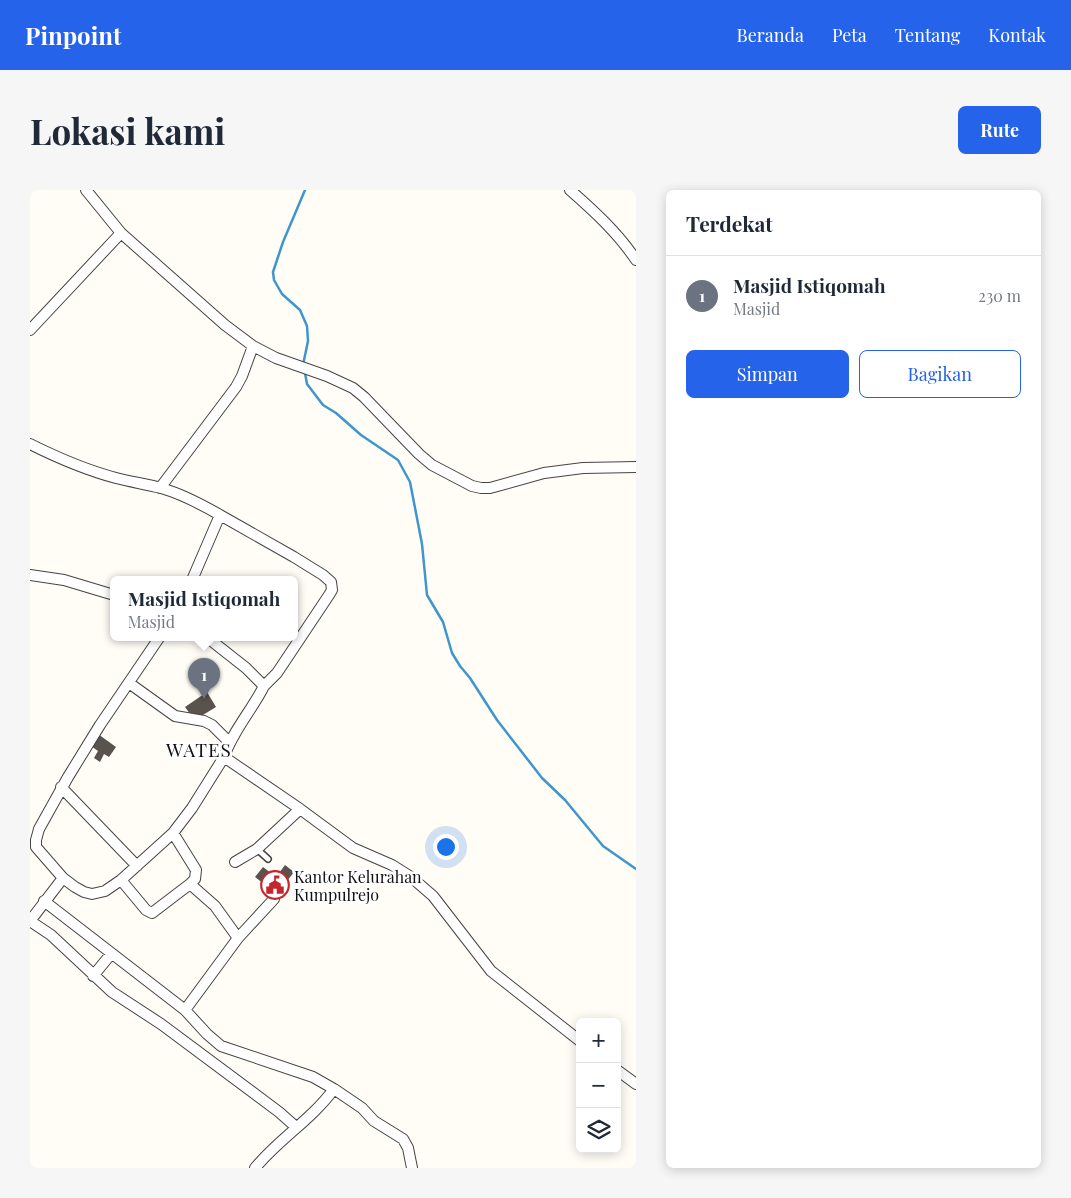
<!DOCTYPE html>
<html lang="id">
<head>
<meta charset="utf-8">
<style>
	body { margin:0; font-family:"Playfair Display",serif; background:#f6f6f7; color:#1f2937 }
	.controls { position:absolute; right:15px; bottom:15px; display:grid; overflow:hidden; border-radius:8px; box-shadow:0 2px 12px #0003 }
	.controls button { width:45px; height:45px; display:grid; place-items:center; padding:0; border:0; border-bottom:1px solid #e0e1e3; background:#fff; color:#1f2937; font:25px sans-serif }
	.you { position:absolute; left:415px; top:656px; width:18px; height:18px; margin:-12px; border:4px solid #fff; border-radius:50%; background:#1a73e8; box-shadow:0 0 0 8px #1a73e833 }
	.badge { display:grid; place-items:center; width:32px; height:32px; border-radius:50%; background:#2563eb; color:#fff; font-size:16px; font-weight:700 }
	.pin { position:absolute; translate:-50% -41px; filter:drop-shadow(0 1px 2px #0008) }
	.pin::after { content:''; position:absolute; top:26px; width:18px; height:15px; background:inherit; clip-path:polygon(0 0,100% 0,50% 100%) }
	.popup { position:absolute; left:80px; top:386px; width:188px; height:65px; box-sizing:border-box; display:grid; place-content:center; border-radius:8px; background:#fff; filter:drop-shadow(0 1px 4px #0005); font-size:16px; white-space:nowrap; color:#747a83 }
	.popup b { font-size:19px; color:#1f2937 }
	.popup::after { content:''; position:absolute; left:50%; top:100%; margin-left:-10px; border:10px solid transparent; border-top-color:#fff }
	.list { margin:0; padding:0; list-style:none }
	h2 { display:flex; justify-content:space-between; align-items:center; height:65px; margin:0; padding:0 20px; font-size:21px }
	h2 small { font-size:16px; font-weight:400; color:#747a83 }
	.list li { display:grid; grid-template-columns:32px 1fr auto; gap:15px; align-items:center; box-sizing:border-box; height:80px; padding:0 20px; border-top:1px solid #e0e1e3 }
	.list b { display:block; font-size:19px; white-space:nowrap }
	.list p { margin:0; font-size:16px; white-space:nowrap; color:#747a83 }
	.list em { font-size:16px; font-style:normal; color:#747a83 }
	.actions { display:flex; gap:10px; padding:15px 20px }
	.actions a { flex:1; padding:11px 0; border:1px solid #2563eb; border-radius:8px; text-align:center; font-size:18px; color:#2563eb }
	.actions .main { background:#2563eb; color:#fff }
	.icon { flex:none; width:28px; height:28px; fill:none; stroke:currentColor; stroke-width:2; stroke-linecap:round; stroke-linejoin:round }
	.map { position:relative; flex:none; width:606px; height:978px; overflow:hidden; border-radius:8px }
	header { display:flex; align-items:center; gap:30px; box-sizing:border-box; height:70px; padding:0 25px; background:#2563eb; color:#fff }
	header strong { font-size:24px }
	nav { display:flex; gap:28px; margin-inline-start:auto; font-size:18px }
	.intro { display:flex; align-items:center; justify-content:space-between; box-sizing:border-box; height:120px; padding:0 30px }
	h1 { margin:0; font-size:35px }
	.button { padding:12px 22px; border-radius:8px; background:#2563eb; color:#fff; font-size:18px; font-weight:700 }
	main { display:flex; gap:30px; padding:0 30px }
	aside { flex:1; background:#fff; border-radius:8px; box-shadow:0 2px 12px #0003 }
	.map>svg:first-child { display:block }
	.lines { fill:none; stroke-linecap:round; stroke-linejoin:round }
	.stream { stroke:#3f96cf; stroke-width:2.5 }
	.building { fill:#5a524d }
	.lane-casing { stroke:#444; stroke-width:8 }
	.street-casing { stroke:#444; stroke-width:12 }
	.lane { stroke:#fff; stroke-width:5 }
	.street { stroke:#fff; stroke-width:10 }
	.labels { text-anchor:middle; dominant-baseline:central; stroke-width:5; stroke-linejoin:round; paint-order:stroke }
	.poi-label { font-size:16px; fill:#111; stroke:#fff; text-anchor:start }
	.quarter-label { font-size:19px; letter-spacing:1px; fill:#111; stroke:#fff }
</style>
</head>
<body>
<header>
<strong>Pinpoint</strong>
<nav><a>Beranda</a><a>Peta</a><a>Tentang</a><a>Kontak</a></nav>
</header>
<div class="intro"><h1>Lokasi kami</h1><a class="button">Rute</a></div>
<main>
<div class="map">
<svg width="606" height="978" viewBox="0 0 606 978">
	<rect width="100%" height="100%" fill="#fffdf5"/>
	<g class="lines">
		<path class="stream" d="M 273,175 L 278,151 L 277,136 L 270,120 L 252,104 L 244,90 L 243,82 L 253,52 L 275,0
			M 275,183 L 277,194 L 293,215 L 306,223 L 331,245 L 368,270 L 380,292 L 392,354 L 397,405 L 413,432 L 422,463 L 430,476 L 440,488 L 467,530 L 512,588 L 535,610 L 573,656 L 606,679"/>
	</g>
	<path class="building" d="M 177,502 L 186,517 L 168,528 L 163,528 L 155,517 Z
		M 68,544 L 86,557 L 79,567 L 74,564 L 70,572 L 64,568 L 68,561 L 61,556 Z
		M 255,675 L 264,682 L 247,704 L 225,687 L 233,677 L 246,687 Z"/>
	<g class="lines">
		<defs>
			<path id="lane" d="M 227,659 L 238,669"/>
			<path id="street" d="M 56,0 L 91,43 L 195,135 L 223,156 L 246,168 L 297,186 L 323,198 L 334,207 L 389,264 L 402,275 L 442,296 L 451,298 L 460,298 L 514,283 L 553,278 L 606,277
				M 540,0 C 564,21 588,43 606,70
				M 0,140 L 91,43
				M 0,254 C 28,268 56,280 86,288 C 101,292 116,294 131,298 C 152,304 171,314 190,325
				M 130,298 L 206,197 L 212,186 L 223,156
				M 0,385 L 34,390 L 84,405
				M 162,390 L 190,325 L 264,367 L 293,385 L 301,392 L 302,400 L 299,405 L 247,483 L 234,496
				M 129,448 L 70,535 L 38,587 L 9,639 L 6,650 L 6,657 L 33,688 L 45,697 L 54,702 L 62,704 L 75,701 L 91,690 L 143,643 L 162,618 L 194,567
				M 178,448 L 216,478 L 234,496 C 222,520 202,542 194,567 L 270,619 L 323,658 L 362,675 L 381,687 L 403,706 L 461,781 L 550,851
				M 99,493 L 145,526 L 174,531 L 182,535 L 200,553
				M 31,597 L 107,676
				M 205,672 L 227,659 L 270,619
				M 91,690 L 116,720 L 122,723 L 160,694 L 165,689 L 166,680 L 143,643
				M 160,694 L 185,716 L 208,748
				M 14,711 L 155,820 L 177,844 L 191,856 L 283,887 L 304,899 C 281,930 249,949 225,978
				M 0,731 L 21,745 L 82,802 L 131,834 L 249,922 L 266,937
				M 0,731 L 33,688
				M 63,786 L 81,764
				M 155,820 L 208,748 L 244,709
				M 587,880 L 606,894
				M 304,899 L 332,918 L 344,931 L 373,949 L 378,958 L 382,978"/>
		</defs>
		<use href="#lane" class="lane-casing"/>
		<use href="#street" class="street-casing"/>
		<use href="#lane" class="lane"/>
		<use href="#street" class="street"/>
	</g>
	<defs>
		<symbol id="civic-ring" viewBox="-11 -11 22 22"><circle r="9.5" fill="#fff" stroke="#c4262e" stroke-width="1.5"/><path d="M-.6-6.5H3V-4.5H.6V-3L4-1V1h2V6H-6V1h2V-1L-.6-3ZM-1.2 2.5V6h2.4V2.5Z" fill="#c4262e"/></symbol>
	</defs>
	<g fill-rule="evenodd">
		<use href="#civic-ring" x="229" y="679" width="32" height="32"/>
	</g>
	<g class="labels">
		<g class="poi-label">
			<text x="264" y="686">Kantor Kelurahan<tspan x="264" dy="18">Kumpulrejo</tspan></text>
		</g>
		<g class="quarter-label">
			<text x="169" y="559">WATES</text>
		</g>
	</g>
</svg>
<div class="controls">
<button>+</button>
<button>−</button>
<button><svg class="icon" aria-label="layers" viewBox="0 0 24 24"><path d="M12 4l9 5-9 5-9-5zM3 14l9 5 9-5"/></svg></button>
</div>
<div class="you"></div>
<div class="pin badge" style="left:174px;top:509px;background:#6b7280">1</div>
<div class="popup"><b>Masjid Istiqomah</b>Masjid</div>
</div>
<aside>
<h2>Terdekat<small></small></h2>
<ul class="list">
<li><span class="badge" style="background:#6b7280">1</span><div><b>Masjid Istiqomah</b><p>Masjid</p></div><em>230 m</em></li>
</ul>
<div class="actions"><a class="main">Simpan</a><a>Bagikan</a></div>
</aside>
</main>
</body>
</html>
